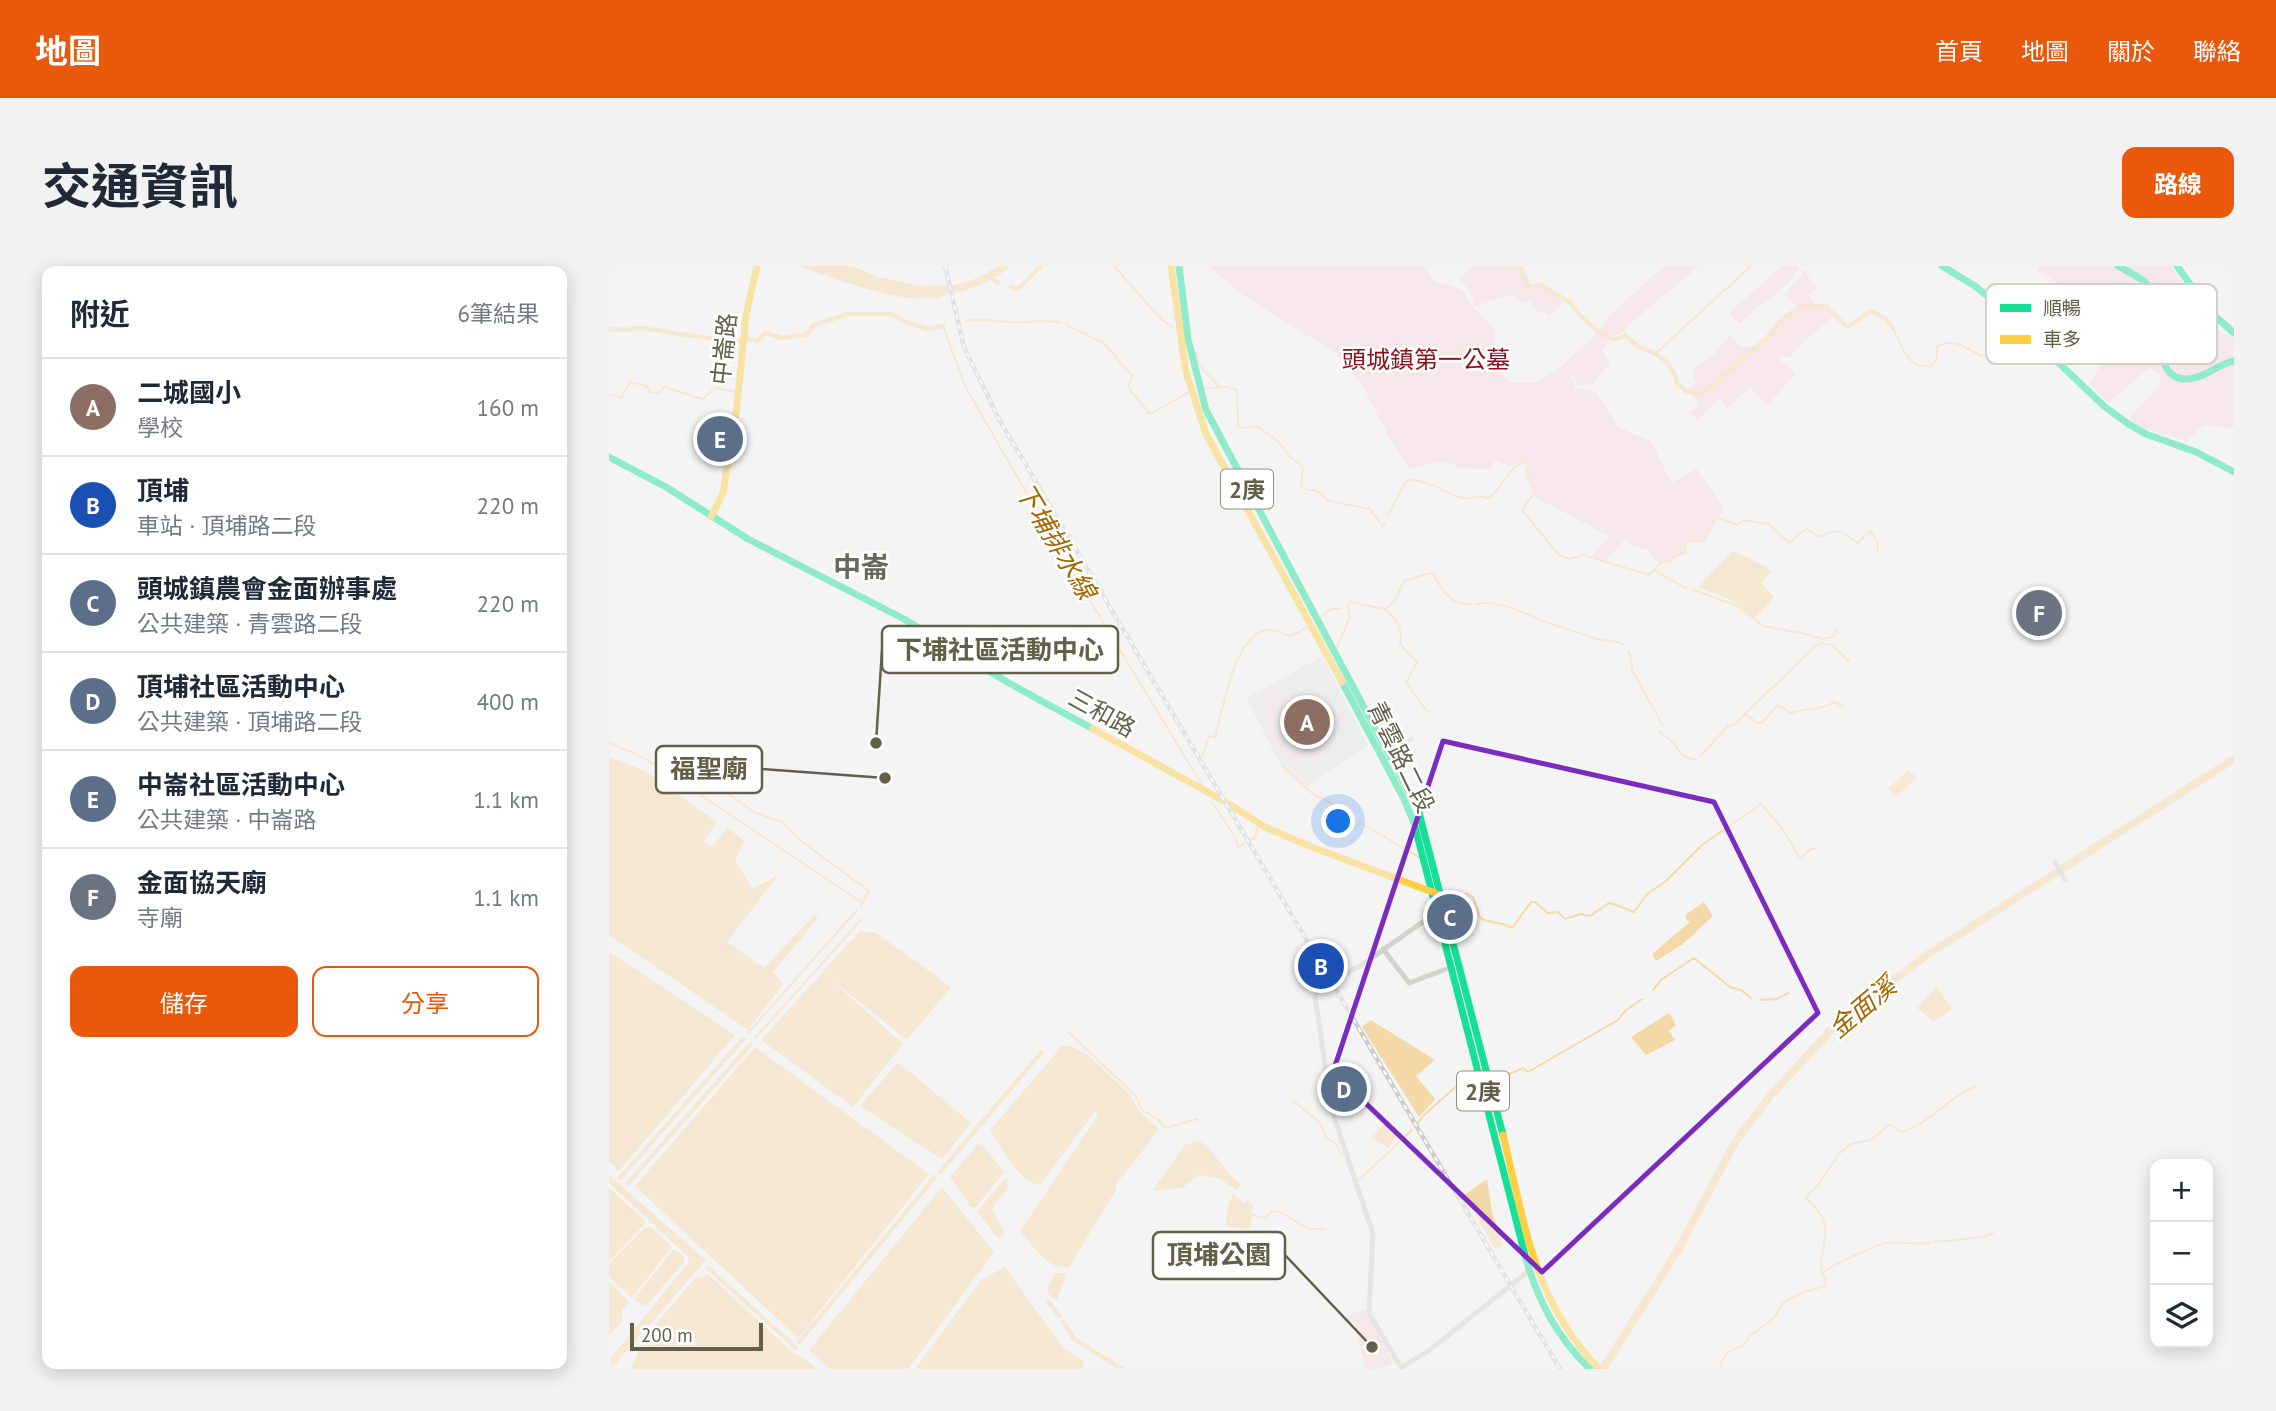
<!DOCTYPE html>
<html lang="zh-TW">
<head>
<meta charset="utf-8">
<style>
	body { margin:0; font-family:"PT Sans","Noto Sans TC",sans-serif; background:#f2f2f3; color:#1f2937 }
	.controls { position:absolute; right:21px; bottom:21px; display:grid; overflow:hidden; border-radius:14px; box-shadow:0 4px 18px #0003 }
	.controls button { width:63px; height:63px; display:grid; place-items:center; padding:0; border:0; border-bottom:2px solid #e0e1e3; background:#fff; color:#1f2937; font:35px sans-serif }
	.scale { position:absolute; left:21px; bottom:18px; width:133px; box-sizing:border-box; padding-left:7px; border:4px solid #636048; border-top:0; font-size:19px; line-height:24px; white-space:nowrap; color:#636048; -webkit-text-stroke:5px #fff; paint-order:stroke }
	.you { position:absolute; left:730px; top:556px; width:24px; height:24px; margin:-18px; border:5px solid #fff; border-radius:50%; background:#1a73e8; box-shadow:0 0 0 10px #1a73e833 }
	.badge { display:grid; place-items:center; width:46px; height:46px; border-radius:50%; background:#ea580c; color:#fff; font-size:23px; font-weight:700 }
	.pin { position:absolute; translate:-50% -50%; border:4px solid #fff; box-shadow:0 2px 7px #0006 }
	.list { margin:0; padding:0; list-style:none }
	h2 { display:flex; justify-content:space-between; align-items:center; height:91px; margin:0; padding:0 28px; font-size:30px }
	h2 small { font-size:23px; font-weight:400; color:#747a83 }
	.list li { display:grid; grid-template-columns:46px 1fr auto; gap:21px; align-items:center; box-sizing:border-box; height:98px; padding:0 28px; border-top:2px solid #e0e1e3 }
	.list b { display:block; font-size:26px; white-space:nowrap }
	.list p { margin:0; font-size:23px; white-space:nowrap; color:#747a83 }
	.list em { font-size:23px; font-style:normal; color:#747a83 }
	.actions { display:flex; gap:14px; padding:21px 28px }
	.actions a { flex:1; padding:16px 0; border:2px solid #ea580c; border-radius:14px; text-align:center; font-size:24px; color:#ea580c }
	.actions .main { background:#ea580c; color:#fff }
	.icon { flex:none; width:38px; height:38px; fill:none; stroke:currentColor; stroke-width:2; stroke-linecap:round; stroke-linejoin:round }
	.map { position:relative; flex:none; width:1625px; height:1103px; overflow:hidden; border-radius:14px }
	header { display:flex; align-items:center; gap:42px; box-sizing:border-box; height:98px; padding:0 35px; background:#ea580c; color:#fff }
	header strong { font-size:33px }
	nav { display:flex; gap:38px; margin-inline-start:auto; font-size:24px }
	.intro { display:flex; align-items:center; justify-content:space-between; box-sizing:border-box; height:168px; padding:0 42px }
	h1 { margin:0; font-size:49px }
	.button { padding:18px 32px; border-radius:14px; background:#ea580c; color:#fff; font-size:24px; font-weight:700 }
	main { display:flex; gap:42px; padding:0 42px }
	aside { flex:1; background:#fff; border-radius:14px; box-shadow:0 4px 18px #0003 }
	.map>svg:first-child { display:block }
	.education { fill:#e5e5e4 }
	.green { fill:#f5d7dd; fill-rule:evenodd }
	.water { fill:#f5d8a8 }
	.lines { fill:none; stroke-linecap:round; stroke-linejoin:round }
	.stream { stroke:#f5d8a8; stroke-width:2 }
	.canal { stroke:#f5d8a8; stroke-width:4.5 }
	.river { stroke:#f5d8a8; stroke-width:8 }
	.street { stroke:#d3d2cd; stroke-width:5 }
	.fast { stroke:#16e098; stroke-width:7 }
	.slow { stroke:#ffcf43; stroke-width:7 }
	.rail-casing { stroke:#ccccc8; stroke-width:4.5 }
	.rail { stroke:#fff; stroke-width:2; stroke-dasharray:5; stroke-linecap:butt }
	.marked { fill:none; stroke:#7b2cbf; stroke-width:5; stroke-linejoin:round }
	.labels { text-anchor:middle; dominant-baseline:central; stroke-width:5; stroke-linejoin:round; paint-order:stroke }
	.shield { fill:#fff; stroke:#92907f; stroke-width:2 }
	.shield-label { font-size:23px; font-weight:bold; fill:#636048 }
	.street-label { font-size:24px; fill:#636048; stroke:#fff }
	.park-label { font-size:24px; fill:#8f0e19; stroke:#fff }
	.water-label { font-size:26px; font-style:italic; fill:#a46803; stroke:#fff }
	.quarter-label { font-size:28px; font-weight:bold; fill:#69685e; stroke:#fff }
	.key { fill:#fff; stroke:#d0cfc8; stroke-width:2 }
	.key-label { font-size:19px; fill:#636048 }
	.leader { fill:none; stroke:#636048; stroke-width:2.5 }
	.callout-dot { fill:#636048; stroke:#fff; stroke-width:2.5 }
	.callout { fill:#fff; stroke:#636048; stroke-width:2.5 }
	.callout-label { font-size:26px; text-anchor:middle; font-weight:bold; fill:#636048 }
</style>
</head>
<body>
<header>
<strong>地圖</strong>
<nav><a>首頁</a><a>地圖</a><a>關於</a><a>聯絡</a></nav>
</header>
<div class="intro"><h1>交通資訊</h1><a class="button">路線</a></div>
<main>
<aside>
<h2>附近<small>6筆結果</small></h2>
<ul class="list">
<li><span class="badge" style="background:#8d6e63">A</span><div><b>二城國小</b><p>學校</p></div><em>160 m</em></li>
<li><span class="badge" style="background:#1a4fb4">B</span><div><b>頂埔</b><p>車站 · 頂埔路二段</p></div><em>220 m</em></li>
<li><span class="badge" style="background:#5c6f8a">C</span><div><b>頭城鎮農會金面辦事處</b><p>公共建築 · 青雲路二段</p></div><em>220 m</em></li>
<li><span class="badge" style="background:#5c6f8a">D</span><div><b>頂埔社區活動中心</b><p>公共建築 · 頂埔路二段</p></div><em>400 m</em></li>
<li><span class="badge" style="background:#5c6f8a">E</span><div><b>中崙社區活動中心</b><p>公共建築 · 中崙路</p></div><em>1.1 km</em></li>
<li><span class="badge" style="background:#6b7280">F</span><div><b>金面協天廟</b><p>寺廟</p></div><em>1.1 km</em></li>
</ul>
<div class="actions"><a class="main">儲存</a><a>分享</a></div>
</aside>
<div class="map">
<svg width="1625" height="1103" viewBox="0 0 1625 1103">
	<rect width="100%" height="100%" fill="#f4f4f4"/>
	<path class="education" d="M 713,390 L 759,479 L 697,522 L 674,504 L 637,432 Z"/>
	<path class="green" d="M 600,0 L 814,0 L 825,15 L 853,24 L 866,43 L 886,64 L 887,101 L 901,117 L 927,116 L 951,102 L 988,67 L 998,52 L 1055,0 L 1090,0 L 1016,62 L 1017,65 L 1004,70 L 993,83 L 1001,98 L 982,119 L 967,119 L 968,114 L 953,103 L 966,115 L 965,122 L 986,125 L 1009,161 L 1043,176 L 1062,217 L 1088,203 L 1115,243 L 1095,276 L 1077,276 L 1075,288 L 1051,299 L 1039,284 L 1024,280 L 1017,272 L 996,295 L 982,292 L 1000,270 L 926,231 L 916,211 L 921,197 L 900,200 L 886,195 L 881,204 L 853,202 L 833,195 L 801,203 L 783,176 L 752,117 L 728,88 L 632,28 Z
		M 863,0 L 907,0 L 913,7 L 916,19 L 920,22 L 930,20 L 956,34 L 940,50 L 935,45 L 930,47 L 921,35 L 914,38 L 905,28 L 866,40 L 861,26 L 851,13 Z
		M 1173,0 L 1187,0 L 1191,3 L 1172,24 L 1139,49 L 1131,58 L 1120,47 Z
		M 1430,0 L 1562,0 C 1574,18 1603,69 1625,72 L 1625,162 L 1595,159 L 1577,175 L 1527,160 L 1521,150 L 1552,118 L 1550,107 L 1540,102 L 1499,137 L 1480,117 L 1492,99 L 1465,77 L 1453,93 L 1441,85 L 1452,66 L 1423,42 L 1452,19 L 1427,4 Z
		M 1197,3 L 1200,12 L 1209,22 L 1199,30 L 1208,41 L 1217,43 L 1225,50 L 1194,76 L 1180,92 L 1171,90 L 1169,93 L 1187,107 L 1159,139 L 1141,122 L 1118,142 L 1111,133 L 1089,154 L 1080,147 L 1087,143 L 1089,138 L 1078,123 L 1087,117 L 1084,111 L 1086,102 L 1103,90 L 1121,69 L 1131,80 L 1150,80 L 1160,72 L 1173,55 L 1191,43 L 1175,29 Z
		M 661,425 L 669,440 L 666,443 L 678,442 L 670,426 L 673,425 L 708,488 L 705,491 L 700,483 C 693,493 685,494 674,489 L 658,458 L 661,447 L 665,444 L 660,446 L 651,430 ZM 676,446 C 687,451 697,471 695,483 L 690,487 L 678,485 L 663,459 L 666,450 Z
		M 756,1043 L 785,1097 L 770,1103 L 756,1103 L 746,1058 L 733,1052 Z"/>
	<path class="water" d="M 188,0 L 243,0 L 270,11 L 311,20 L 335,19 L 336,29 C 303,44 223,11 188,0 Z
		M 1124,285 L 1154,299 L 1162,306 L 1152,317 L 1165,331 L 1146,352 L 1121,334 L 1089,321 Z
		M 0,491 L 36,505 L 108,556 L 94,576 L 103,580 L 119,562 L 135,575 L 126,595 L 144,623 L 169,609 L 118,676 L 155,702 L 205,649 L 209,652 L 164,706 L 174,718 L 139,764 L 0,669 Z
		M 1299,504 L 1308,511 L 1287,531 L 1279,523 Z
		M 1095,636 L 1104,650 L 1074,678 L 1047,695 L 1043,688 L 1081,656 L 1077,653 L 1076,649 Z
		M 251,665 L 266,666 L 342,721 L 298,774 L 218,710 L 294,778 L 244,841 L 152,774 Z
		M 0,686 L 126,769 L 10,905 L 0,896 Z
		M 1327,721 L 1343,742 L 1339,747 L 1324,755 L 1308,742 Z
		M 1060,747 L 1067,759 L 1060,765 L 1066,774 L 1037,789 L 1022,771 Z
		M 762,754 L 826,794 L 807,810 L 826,833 L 810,851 L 753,761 Z
		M 453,780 L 462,780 L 478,788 L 521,829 L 533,848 L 550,863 L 515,909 L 508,915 L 507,924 L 460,1001 C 440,1006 423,978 411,965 L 489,849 L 486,845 L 431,919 C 408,915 393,881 381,864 Z
		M 146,781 L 320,908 L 189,1072 L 26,920 Z
		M 289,796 L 362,857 L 333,893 L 251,840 Z
		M 779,854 L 789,868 L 779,883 L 763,871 Z
		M 589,874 C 606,885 616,906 632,919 L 627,924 L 610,912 L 589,909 L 573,922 L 543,925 L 576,879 Z
		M 369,878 L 375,881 L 395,906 L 367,941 L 362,941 L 341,911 Z
		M 0,909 L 97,994 L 2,1103 L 0,1103 L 0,1094 L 80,996 L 79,991 L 0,917 Z
		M 398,910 L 399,923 C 373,950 386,940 396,968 L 389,973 L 368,945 Z
		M 878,913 L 883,946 L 894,979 L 887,984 L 855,929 Z
		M 333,921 L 385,986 L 299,1103 L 221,1103 L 200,1084 Z
		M 0,923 L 2,923 L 36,955 L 36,958 L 0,995 Z
		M 624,927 L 635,937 L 640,935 L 644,941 L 639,963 L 617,960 L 618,944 Z
		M 42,961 L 63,981 L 23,1032 L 0,1011 L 0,998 L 35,962 Z
		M 65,983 L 75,990 L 75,996 L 37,1040 L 26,1035 L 27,1030 Z
		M 396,1001 L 454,1082 L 476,1096 L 472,1103 L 306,1103 L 372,1014 Z
		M 98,1007 L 182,1085 L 196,1093 L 208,1103 L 22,1103 L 36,1071 L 87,1011 L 91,1012 Z
		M 445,1007 L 457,1007 L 448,1034 L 443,1033 L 438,1025 Z
		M 0,1015 L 20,1036 L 13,1044 L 13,1055 L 0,1070 Z"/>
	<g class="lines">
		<path class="stream" d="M 505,0 L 553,54 L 564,61
			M 357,54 C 374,53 391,56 407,56 C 423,56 437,53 452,57
			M 457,59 L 495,77 L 523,110 L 519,121 L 541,148 L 580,126
			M 334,60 L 356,120 L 368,141 L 457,295 L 593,519
			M 1284,62 C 1292,79 1299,105 1323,100 L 1328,92 L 1328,80 C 1351,72 1353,82 1373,90
			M 587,85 L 589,98 L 610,120
			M 1046,88 L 1142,0
			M 592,123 L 618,121 L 628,124 L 629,159 L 633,162 L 649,161 L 670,176 L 680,190 L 691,198 L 694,203 L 692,220 L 699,224 L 707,224 L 720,235 L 761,243 L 771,257
			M 0,129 L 13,131 L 21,116 L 38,120 L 41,126 L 51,127 L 55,121 L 94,133 L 106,122 L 124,125
			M 778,251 L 796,217 L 801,213 C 808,215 816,216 823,219 C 841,226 851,237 871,230 L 877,232 L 882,231 L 903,204 L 916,194 L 920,196 L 917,205 L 927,224 L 913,244 L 950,289 L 961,293 L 974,289 L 1040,309 L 1053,295 L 1062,296 L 1063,292 L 1076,287 L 1078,276 L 1089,274 L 1094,276 L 1098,269
			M 773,260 L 776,257
			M 1100,266 L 1105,254 L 1110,252 L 1128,259 L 1136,254 L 1159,258 L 1181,277 L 1188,269 L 1198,263 L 1209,271 L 1226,265 L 1231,266
			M 1235,268 L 1249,277 L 1261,265 L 1268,275 L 1269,285
			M 1044,304 L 1077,322
			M 1085,324 L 1126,339 L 1155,360 L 1197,368 L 1213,373 L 1224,371 L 1227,362
			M 868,338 C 893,333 919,350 942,358 C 956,363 970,366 984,372 C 994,376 1005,372 1015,379
			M 739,340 L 741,336 L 776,343 L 785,336 L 795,315 L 821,307 L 824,308 C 835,326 840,339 863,338
			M 777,344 C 789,355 794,362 791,378 L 808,396 L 797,417 L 818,445
			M 712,351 L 720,344 L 732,342
			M 728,381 L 741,351 L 739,341
			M 1019,385 L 1022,392 L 1023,404 L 1054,460
			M 1136,448 L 1210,377 L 1223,379 L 1240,395
			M 1050,465 C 1054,469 1060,472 1064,477 C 1074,488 1071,491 1088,494
			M 0,477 L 27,488 L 45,498 L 254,637
			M 594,489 L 600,470 L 606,471 C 614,444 626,363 661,364 C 669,364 675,369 682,370 L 697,362
			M 1091,490 L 1119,460 L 1125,459 L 1136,448 L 1149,457 L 1154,456 L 1169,439 L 1182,447 C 1197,441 1212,445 1225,436 L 1233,440
			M 46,498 L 86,504 L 145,546 L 173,556 L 192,575 L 260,625 L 252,639
			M 675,501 L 704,528 L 727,540
			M 603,536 L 627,573 L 629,582 L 635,578
			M 731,541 L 748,555 L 810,591
			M 640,575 L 646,572 L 649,560
			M 857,627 L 864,631 L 871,652 C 882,658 892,655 903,662 L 922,636 L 926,636 L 939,647 L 949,646 L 956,653 L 972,648 L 981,650 L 1000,637 C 1009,639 1017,643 1025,646 L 1038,628 L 1057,615 L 1093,579 L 1152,538 L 1175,565 L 1190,591 L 1192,592 L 1202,583 L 1208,582
			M 1044,724 L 1053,713 L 1085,692 L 1121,721 L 1132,724 L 1142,732
			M 1152,734 L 1168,733 L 1179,727
			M 459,766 L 527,830 L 533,844 L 550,854 L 557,862 L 588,853
			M 139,767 L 248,644
			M 146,772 L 253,653
			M 134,773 L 134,772
			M 141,779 L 142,777
			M 884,815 L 914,802 L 919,806 L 1009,754 L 1016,745 L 1033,733
			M 685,835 L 711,857 L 717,871 L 726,877 L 733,889
			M 809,857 L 814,850 L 851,817
			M 749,915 L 803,864
			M 639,963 L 643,949 L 656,952 L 663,946 L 669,945 L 700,963 L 716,963
			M 1325,976 L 1375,971 L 1384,967
			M 1213,1007 C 1209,990 1220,972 1215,955 C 1212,946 1202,939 1197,931 L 1209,919 L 1230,888 L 1241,878 L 1262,874 L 1278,860 L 1282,859 L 1292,866 C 1321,858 1339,831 1367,820
			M 995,1099 L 1000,1103
			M 1111,1103 C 1112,1090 1122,1082 1134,1080 L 1142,1069 L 1165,1052 L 1174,1037 L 1193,1027 L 1215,1020 L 1217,1014 L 1213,1007 C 1220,1001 1268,978 1277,977 C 1291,975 1306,979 1321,977"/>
		<path class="canal" d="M 911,0 L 919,19 L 923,21 L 931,18 L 963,38 C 966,47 995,73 1006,73 C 1010,73 1012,72 1016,69 L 1027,79 L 1043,86 L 1058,96 L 1067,110 L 1068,117 L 1077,125 L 1093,128 L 1158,72 L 1172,54 L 1192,40 L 1217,40 L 1238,61 L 1262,45 L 1277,53 L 1284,62
			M 381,11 L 389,17
			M 402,21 L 409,23 L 432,0
			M 0,63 L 18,64 L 31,62 L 127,76 L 133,74
			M 137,73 L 149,75 L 156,67 L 173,72 L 198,68 L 205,59 L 239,48 L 282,48 L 297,56 L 319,63 L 334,60
			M 331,906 L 432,787
			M 11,912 L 134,773
			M 19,917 L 141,779
			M 98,1001 L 186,1081
			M 439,1035 L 450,1050
			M 454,1056 L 465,1073 L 513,1103
			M 190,1076 L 326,911"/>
		<path class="river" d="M 324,25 C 352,25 374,16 396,0
			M 994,1103 L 1069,984 L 1126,876 L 1162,829 L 1233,752 L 1318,689 L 1625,493"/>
		<path class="street" d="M 1417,349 L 1434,363
			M 780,485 L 802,473
			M 1446,596 L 1456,614
			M 774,683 L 800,717 L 843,701
			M 793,1101 L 822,1083 L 921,1004
			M 793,1103 L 760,1047 L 764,968 L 723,845 L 706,731 L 708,724 L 754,698 L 828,646"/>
		<path class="fast" d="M 570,0 L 579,73 L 597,144 L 809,543 L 894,869
			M 1333,0 L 1366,20 L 1388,38 L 1496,141 L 1521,159 L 1537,168 L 1587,186 L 1625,206
			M 1509,0 C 1521,7 1537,13 1544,26 C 1557,48 1539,116 1579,113 C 1596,112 1609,98 1625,95
			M 1568,0 L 1600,45 L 1625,67
			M 0,191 L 57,221 L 139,273 L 295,353 L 398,416 L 484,463
			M 733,416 L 795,533 L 805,557 L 917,993 C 930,1037 948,1071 981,1103"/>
		<path class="slow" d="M 562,0 L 577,106 L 597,168 L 733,416
			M 102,251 L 114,227 L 128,140 L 137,49 L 148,0
			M 484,463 L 615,535 L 656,561 L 700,580 L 834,630
			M 894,869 C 916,958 924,1034 990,1103"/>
		<defs>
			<path id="rail" d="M 336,0 L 355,81 L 391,155 L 951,1103"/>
		</defs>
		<use href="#rail" class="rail-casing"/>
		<use href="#rail" class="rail"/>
	</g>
	<path d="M0 0H1625V1103H0ZM 834,475 L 1105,536 L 1209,747 L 933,1006 L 724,806 Z" fill="#f4f4f4" fill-opacity=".55" fill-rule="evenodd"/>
	<path class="marked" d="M 834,475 L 1105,536 L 1209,747 L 933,1006 L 724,806 Z"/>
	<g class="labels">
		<g class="shield">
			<rect x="612" y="203.5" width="52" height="39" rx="5"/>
			<rect x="848" y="805.5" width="52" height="39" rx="5"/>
		</g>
		<g class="shield-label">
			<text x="638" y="223">2庚</text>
			<text x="874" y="825">2庚</text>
		</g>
		<g class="street-label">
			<text transform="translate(115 83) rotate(-84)">中崙路</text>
			<text transform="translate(493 447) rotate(29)">三和路</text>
			<text transform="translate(792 491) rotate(64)">青雲路二段</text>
		</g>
		<g class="park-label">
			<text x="817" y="93">頭城鎮第一公墓</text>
		</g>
		<g class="water-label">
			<text transform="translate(447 275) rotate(59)">下埔排水線</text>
			<text transform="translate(1253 741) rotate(-40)">金面溪</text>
		</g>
		<g class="quarter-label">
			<text x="252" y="300">中崙</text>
		</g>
	</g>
	<rect x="1377" y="18" width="231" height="80" rx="10" class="key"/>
	<rect x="1391" y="38" width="31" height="8" fill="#16e098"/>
	<rect x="1391" y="69" width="31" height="9" fill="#ffcf43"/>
	<g class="key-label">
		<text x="1434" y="49">順暢</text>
		<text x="1434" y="80">車多</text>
	</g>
	<path class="leader" d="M267 477L273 384M276 512L153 503M763 1081L676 989"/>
	<g class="callout-dot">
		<circle cx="267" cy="477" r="7"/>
		<circle cx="276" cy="512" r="7"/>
		<circle cx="763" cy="1081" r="7"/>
	</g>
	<g class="callout">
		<rect x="273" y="360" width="236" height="47" rx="7"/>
		<rect x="47" y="480" width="106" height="47" rx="7"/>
		<rect x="544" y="966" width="132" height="47" rx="7"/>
	</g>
	<g class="callout-label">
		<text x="391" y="393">下埔社區活動中心</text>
		<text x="100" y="512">福聖廟</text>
		<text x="610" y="998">頂埔公園</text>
	</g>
</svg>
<div class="controls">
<button>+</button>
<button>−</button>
<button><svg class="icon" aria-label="layers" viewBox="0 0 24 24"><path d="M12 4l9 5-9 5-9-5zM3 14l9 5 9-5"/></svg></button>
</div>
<div class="scale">200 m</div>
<div class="you"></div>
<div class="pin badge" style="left:698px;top:456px;background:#8d6e63">A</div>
<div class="pin badge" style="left:712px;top:700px;background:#1a4fb4">B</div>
<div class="pin badge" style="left:841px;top:651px;background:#5c6f8a">C</div>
<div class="pin badge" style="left:735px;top:823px;background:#5c6f8a">D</div>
<div class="pin badge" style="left:111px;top:173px;background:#5c6f8a">E</div>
<div class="pin badge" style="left:1430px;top:347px;background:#6b7280">F</div>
</div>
</main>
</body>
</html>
